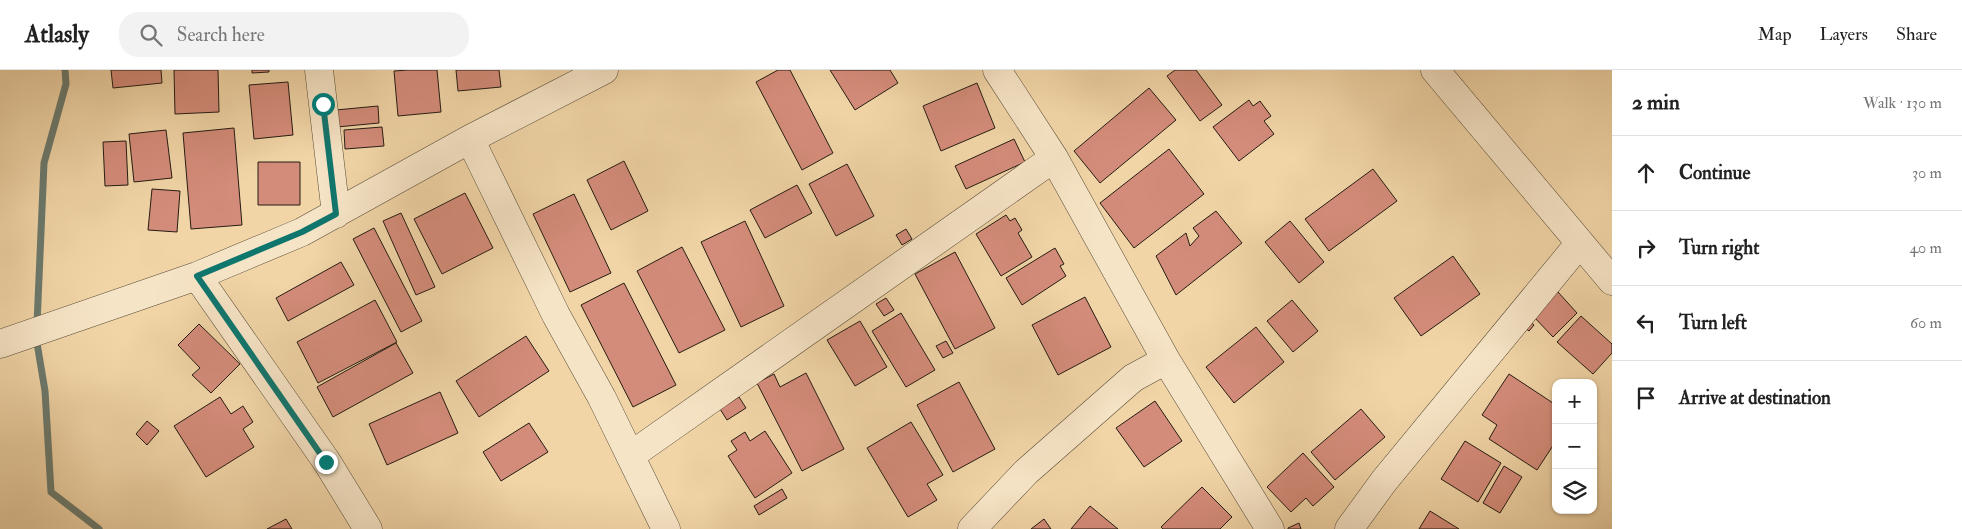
<!DOCTYPE html>
<html lang="en">
<head>
<meta charset="utf-8">
<style>
	body { margin:0; font-family:"IM FELL Double Pica",serif; background:#f2f2f2; color:#222 }
	.controls { position:absolute; right:15px; bottom:15px; display:grid; overflow:hidden; border-radius:10px; box-shadow:0 1px 4px #0004 }
	.controls button { width:45px; height:45px; display:grid; place-items:center; padding:0; border:0; border-bottom:1px solid #e0e0e0; background:#fff; color:#222; font:25px sans-serif }
	.stop { position:absolute; width:15px; height:15px; margin:-11px; border:4px solid #0f766e; border-radius:50%; background:#fff }
	.stop.end { background:#0f766e; border-color:#fff; box-shadow:0 1px 5px #0008 }
	.list { margin:0; padding:0; list-style:none }
	h2 { display:flex; justify-content:space-between; align-items:center; height:65px; margin:0; padding:0 20px; font-size:21px }
	h2 small { font-size:16px; font-weight:400; color:#767676 }
	.list li { display:grid; grid-template-columns:32px 1fr auto; gap:15px; align-items:center; box-sizing:border-box; height:75px; padding:0 20px; border-top:1px solid #e0e0e0 }
	.list b { display:block; font-size:19px; white-space:nowrap }
	.list em { font-size:16px; font-style:normal; color:#767676 }
	.icon { flex:none; width:28px; height:28px; fill:none; stroke:currentColor; stroke-width:2; stroke-linecap:round; stroke-linejoin:round }
	.map { position:relative; flex:none; width:1612px; height:459px; overflow:hidden }
	header { display:flex; align-items:center; gap:30px; box-sizing:border-box; height:70px; padding:0 25px; background:#fff; border-bottom:1px solid #e0e0e0 }
	header strong { font-size:24px }
	nav { display:flex; gap:28px; margin-inline-start:auto; font-size:18px }
	.search { width:350px; height:45px; background:#f2f2f2; display:flex; align-items:center; gap:12px; box-sizing:border-box; padding:0 18px; border-radius:20px; color:#767676; font-size:19px }
	main { display:flex }
	aside { flex:1; background:#fff }
	.map>svg:first-child { display:block }
	.lines { fill:none; stroke-linecap:round; stroke-linejoin:round }
	.stream { stroke:#6b7a6e; stroke-width:7 }
	.building { fill:#d48c7a; stroke:#241c12 }
	.street-casing { stroke:#574a37; stroke-width:29 }
	.street { stroke:#f6e4c6; stroke-width:28 }
	.route { stroke:#0f766e; stroke-width:6 }
</style>
</head>
<body>
<header>
<strong>Atlasly</strong>
<div class="search"><svg class="icon" aria-label="search" viewBox="0 0 24 24"><circle cx="10" cy="10" r="6"/><path d="M15 15l6 6"/></svg>Search here</div>
<nav><a>Map</a><a>Layers</a><a>Share</a></nav>
</header>
<main>
<div class="map">
<svg width="1612" height="459" viewBox="0 0 1612 459">
	<rect width="100%" height="100%" fill="#f1d5a7"/>
	<filter id="stains"><feTurbulence type="fractalNoise" baseFrequency=".004" numOctaves="4"/><feColorMatrix values="0 0 0 0 .2 0 0 0 0 .09 0 0 0 0 .02 0 0 0 .5 -.17"/></filter>
	<radialGradient id="worn" r=".72"><stop offset=".6" stop-color="#630" stop-opacity="0"/><stop offset="1" stop-color="#630" stop-opacity=".3"/></radialGradient>
	<g class="lines">
		<path class="stream" d="M 37,254 L 44,93 L 66,14 L 65,0
			M 36,267 L 45,321 L 51,422 L 99,459"/>
	</g>
	<path class="building" d="M 111,0 L 161,0 L 162,13 L 113,18 Z
		M 174,0 L 218,0 L 219,42 L 175,44 Z
		M 252,0 L 269,0 L 269,2 L 252,3 Z
		M 408,0 L 437,0 L 441,42 L 398,46 L 394,1 Z
		M 456,0 L 499,0 L 501,17 L 458,21 Z
		M 778,0 L 790,0 L 833,83 L 802,100 L 756,12 Z
		M 830,0 L 890,0 L 898,13 L 855,40 Z
		M 1175,0 L 1196,0 L 1222,35 L 1200,51 L 1167,6 Z
		M 288,12 L 293,65 L 254,69 L 249,15 Z
		M 977,13 L 995,58 L 941,81 L 923,36 Z
		M 1149,18 L 1176,50 L 1100,113 L 1074,81 Z
		M 1249,30 L 1253,36 L 1260,31 L 1271,46 L 1264,51 L 1274,64 L 1239,91 L 1213,57 Z
		M 378,36 L 379,53 L 337,57 L 336,40 Z
		M 382,57 L 384,76 L 345,79 L 344,60 Z
		M 234,58 L 242,155 L 191,159 L 183,63 Z
		M 166,60 L 172,108 L 134,112 L 129,64 Z
		M 1014,69 L 1025,92 L 966,119 L 955,96 Z
		M 126,71 L 128,115 L 105,116 L 103,72 Z
		M 1169,79 L 1204,124 L 1134,178 L 1100,133 Z
		M 624,91 L 648,141 L 611,160 L 587,110 Z
		M 258,92 L 300,92 L 300,135 L 258,135 Z
		M 847,94 L 874,146 L 836,166 L 809,114 Z
		M 1373,99 L 1397,131 L 1329,181 L 1305,149 Z
		M 797,115 L 812,143 L 765,168 L 750,140 Z
		M 152,119 L 180,121 L 177,162 L 148,160 Z
		M 465,123 L 493,178 L 442,204 L 414,149 Z
		M 574,124 L 611,203 L 570,222 L 533,144 Z
		M 1216,141 L 1242,173 L 1176,225 L 1156,186 L 1186,163 L 1190,176 L 1199,166 L 1193,158 Z
		M 401,143 L 435,217 L 416,225 L 383,151 Z
		M 1006,145 L 1010,151 L 1015,148 L 1022,160 L 1018,163 L 1032,187 L 1001,206 L 976,164 Z
		M 745,151 L 784,236 L 741,257 L 701,172 Z
		M 1290,151 L 1324,192 L 1299,213 L 1265,172 Z
		M 374,158 L 422,251 L 401,262 L 353,169 Z
		M 906,159 L 912,169 L 902,175 L 896,165 Z
		M 682,177 L 725,260 L 679,283 L 637,201 Z
		M 1055,178 L 1064,194 L 1060,196 L 1066,206 L 1022,235 L 1006,208 Z
		M 955,182 L 995,258 L 955,279 L 915,204 Z
		M 1453,186 L 1480,224 L 1421,266 L 1394,228 Z
		M 341,192 L 354,215 L 288,251 L 276,228 Z
		M 624,213 L 676,315 L 633,337 L 581,235 Z
		M 1558,222 L 1577,243 L 1553,267 L 1533,246 Z
		M 1085,227 L 1111,277 L 1058,305 L 1032,255 Z
		M 886,228 L 894,240 L 884,246 L 876,234 Z
		M 375,230 L 397,272 L 318,313 L 297,272 Z
		M 1292,230 L 1318,261 L 1293,282 L 1267,251 Z
		M 901,243 L 935,300 L 906,317 L 872,261 Z
		M 1581,246 L 1612,274 L 1612,283 L 1593,304 L 1557,272 Z
		M 1524,247 L 1534,255 L 1529,261 L 1519,253 Z
		M 860,251 L 887,297 L 855,316 L 827,270 Z
		M 199,254 L 240,294 L 211,323 L 192,305 L 200,298 L 178,275 Z
		M 1256,257 L 1284,292 L 1234,333 L 1206,297 Z
		M 526,266 L 549,301 L 479,347 L 456,311 Z
		M 946,271 L 953,283 L 943,288 L 936,276 Z
		M 396,273 L 413,303 L 333,347 L 317,317 Z
		M 806,303 L 844,379 L 802,401 L 757,313 L 774,304 L 780,317 Z
		M 1509,304 L 1556,335 L 1556,371 L 1537,400 L 1489,369 L 1497,355 L 1482,345 Z
		M 959,312 L 995,379 L 953,402 L 917,335 Z
		M 440,322 L 458,363 L 387,395 L 369,354 Z
		M 220,327 L 231,344 L 243,336 L 253,352 L 243,359 L 254,377 L 206,407 L 174,356 Z
		M 739,327 L 746,338 L 727,350 L 720,339 Z
		M 1155,331 L 1182,371 L 1144,397 L 1116,358 Z
		M 1361,339 L 1385,367 L 1335,410 L 1311,382 Z
		M 147,351 L 159,361 L 147,375 L 136,364 Z
		M 911,352 L 943,405 L 927,414 L 937,430 L 908,447 L 867,378 Z
		M 529,353 L 548,382 L 501,411 L 483,382 Z
		M 765,361 L 792,403 L 755,428 L 728,386 L 737,380 L 731,371 L 745,362 L 750,371 Z
		M 1465,371 L 1501,393 L 1478,432 L 1441,409 Z
		M 1303,383 L 1334,417 L 1313,436 L 1306,428 L 1291,442 L 1267,417 Z
		M 1504,396 L 1522,407 L 1500,443 L 1483,433 Z
		M 1202,417 L 1232,447 L 1220,459 L 1163,459 L 1161,457 Z
		M 782,419 L 787,428 L 759,445 L 754,436 Z
		M 1090,436 L 1118,459 L 1071,459 Z
		M 1430,441 L 1459,459 L 1419,459 Z
		M 286,449 L 292,459 L 267,459 Z
		M 1044,449 L 1051,459 L 1031,459 Z
		M 1299,453 L 1301,459 L 1288,459 L 1288,458 Z"/>
	<g class="lines">
		<defs>
			<path id="street" d="M 319,0 L 336,144
				M 997,0 L 1054,88 L 1166,290 L 1270,459
				M 1435,0 L 1612,211
				M 470,69 L 556,245 L 602,328 L 666,459
				M 197,206 L 327,392 L 368,459
				M 0,274 L 197,206 L 302,162 L 470,69 L 604,0
				M 630,386 L 1054,88
				M 972,459 L 1026,402 L 1133,308 L 1166,290
				M 1349,459 L 1384,411 L 1579,174"/>
		</defs>
		<use href="#street" class="street-casing"/>
		<use href="#street" class="street"/>
	</g>
	<g class="lines">
		<path class="route" d="M 323,34 L 336,144 L 302,162 L 197,206 L 326,392"/>
	</g>
	<rect width="100%" height="100%" filter="url(#stains)"/>
	<rect width="100%" height="100%" fill="url(#worn)"/>
</svg>
<div class="controls">
<button>+</button>
<button>−</button>
<button><svg class="icon" aria-label="layers" viewBox="0 0 24 24"><path d="M12 4l9 5-9 5-9-5zM3 14l9 5 9-5"/></svg></button>
</div>
<div class="stop" style="left:323px;top:34px"></div>
<div class="stop end" style="left:326px;top:392px"></div>
</div>
<aside>
<h2>2 min<small>Walk · 130 m</small></h2>
<ul class="list">
<li><svg class="icon" aria-label="ahead" viewBox="0 0 24 24"><path d="M12 20V5M6 11l6-6 6 6"/></svg><div><b>Continue</b></div><em>30 m</em></li>
<li><svg class="icon" aria-label="right" viewBox="0 0 24 24"><path d="M7 20v-9h11M14 6l5 5-5 5"/></svg><div><b>Turn right</b></div><em>40 m</em></li>
<li><svg class="icon" aria-label="left" viewBox="0 0 24 24"><path d="M17 20v-9H6M10 6l-5 5 5 5"/></svg><div><b>Turn left</b></div><em>60 m</em></li>
<li><svg class="icon" aria-label="arrive" viewBox="0 0 24 24"><path d="M6 21V4h12l-3 4 3 4H6"/></svg><div><b>Arrive at destination</b></div></li>
</ul>
</aside>
</main>
</body>
</html>
